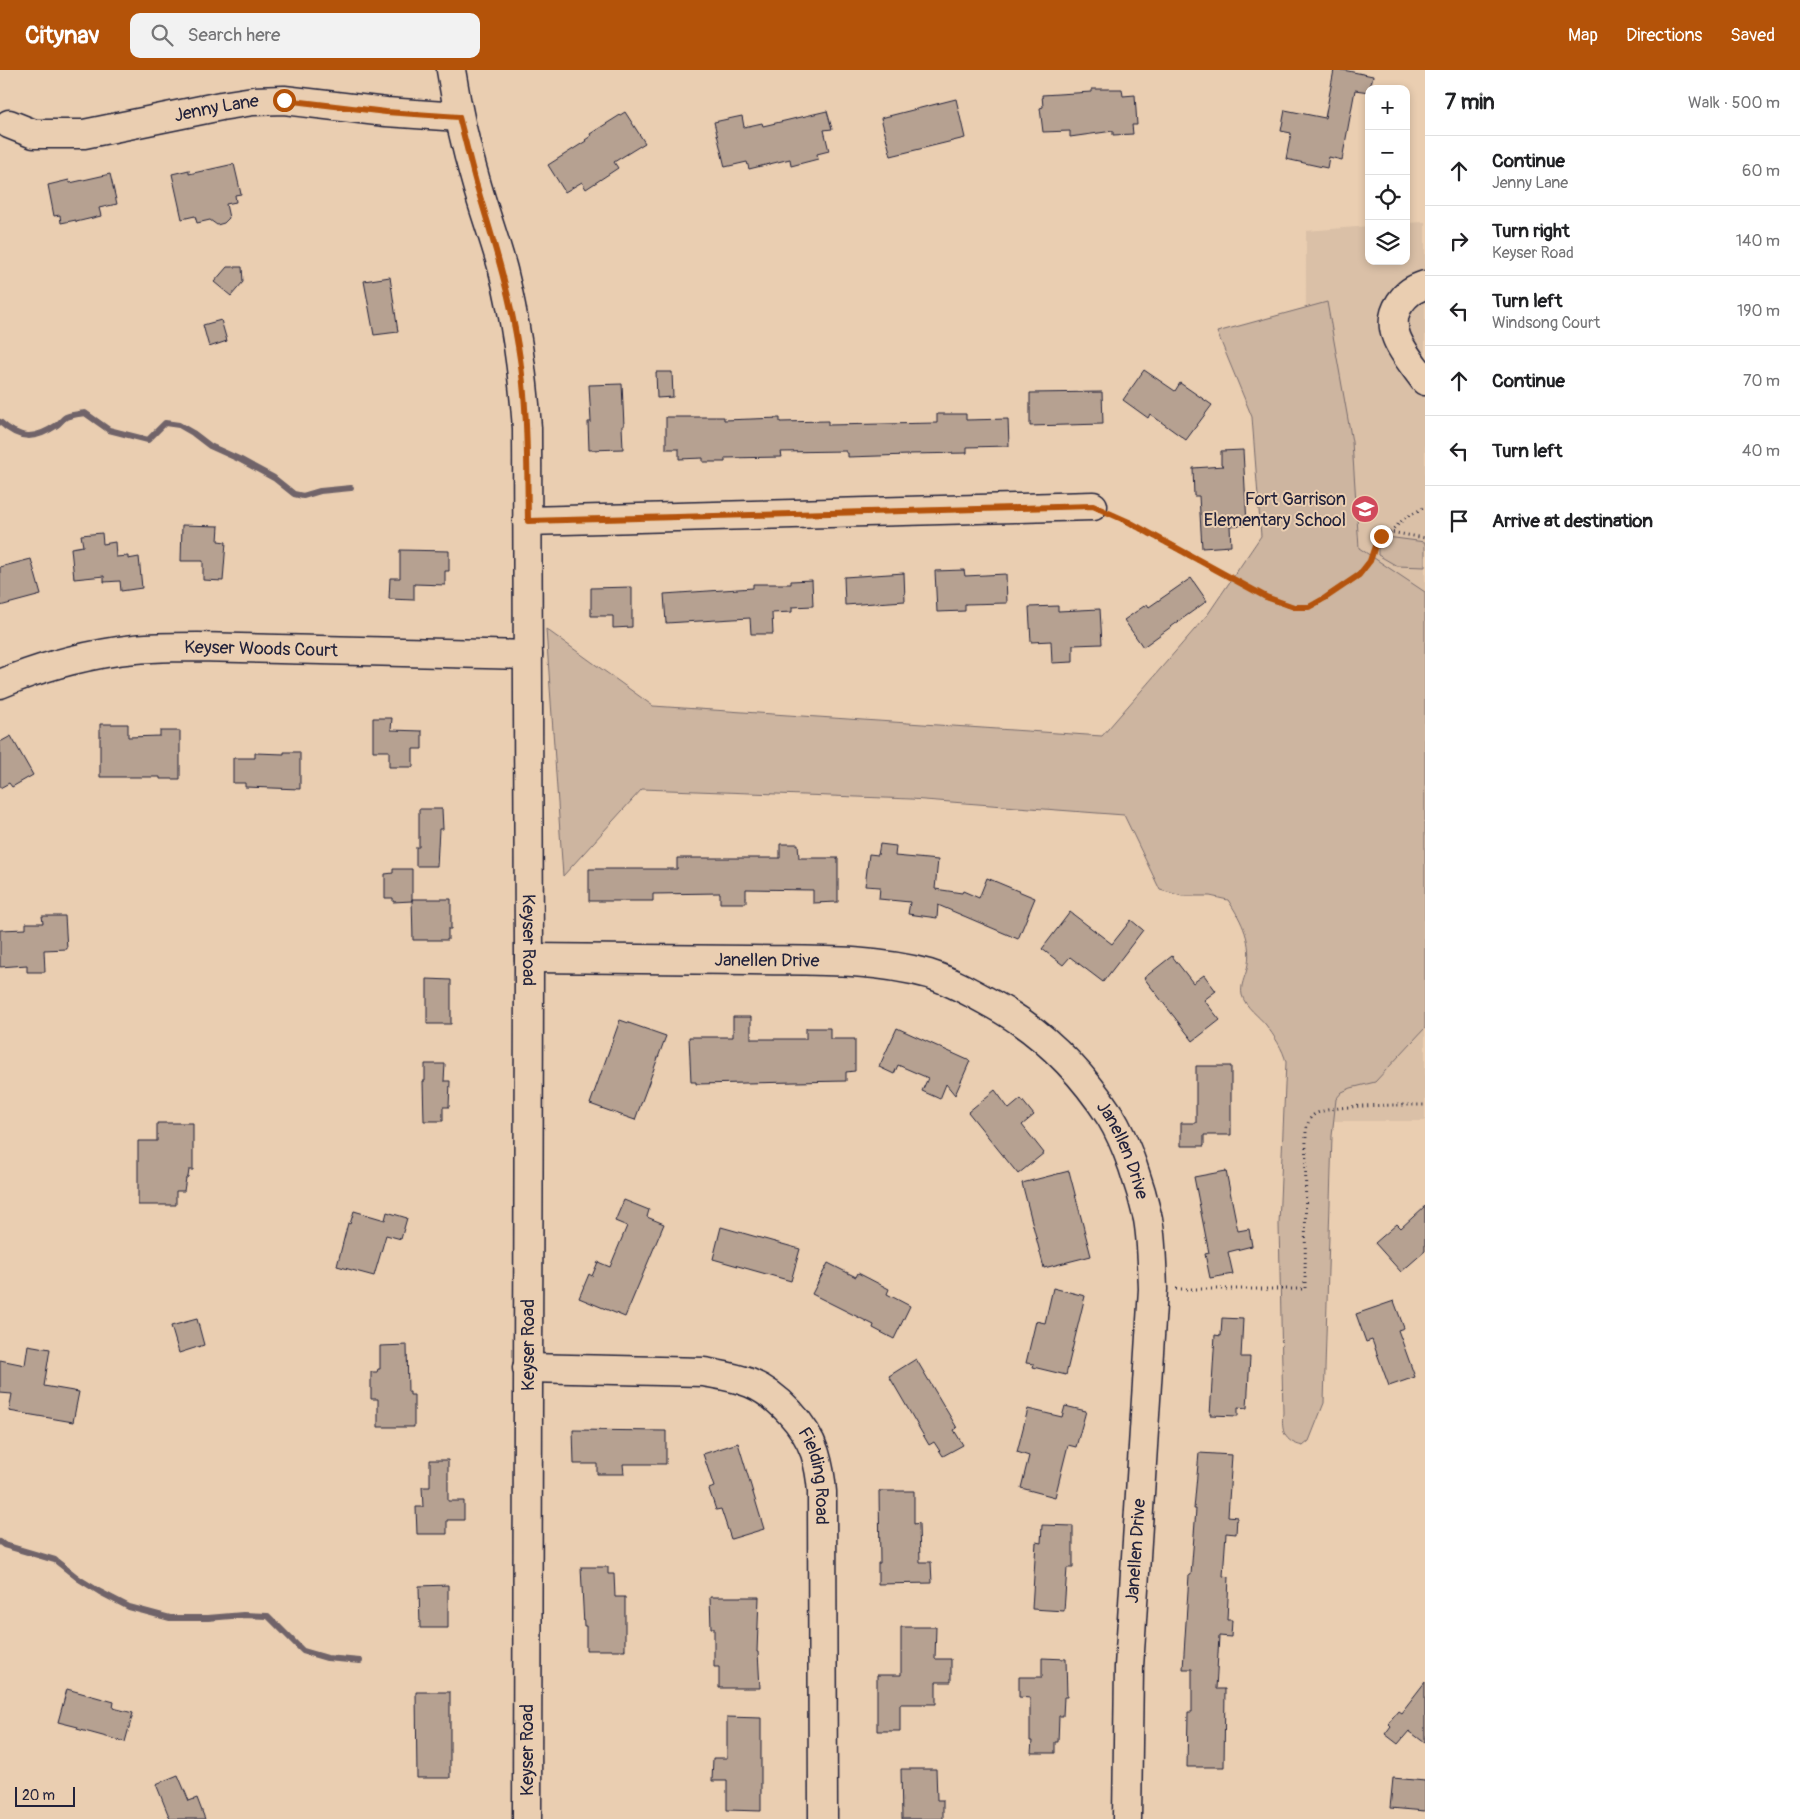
<!DOCTYPE html>
<html lang="en">
<head>
<meta charset="utf-8">
<style>
	body { margin:0; font-family:Pangolin,sans-serif; background:#f2f2f2; color:#202124 }
	.controls { position:absolute; right:15px; top:15px; display:grid; overflow:hidden; border-radius:10px; box-shadow:0 2px 8px #0003 }
	.controls button { width:45px; height:45px; display:grid; place-items:center; padding:0; border:0; border-bottom:1px solid #e0e0e0; background:#fff; color:#202124; font:25px sans-serif }
	.scale { position:absolute; left:15px; bottom:12px; width:60px; box-sizing:border-box; padding-left:5px; border:2px solid #22223b; border-top:0; font-size:14px; line-height:18px; white-space:nowrap; color:#22223b; -webkit-text-stroke:4px #eaceb1; paint-order:stroke }
	.stop { position:absolute; width:15px; height:15px; margin:-11px; border:4px solid #b45309; border-radius:50%; background:#fff }
	.stop.end { background:#b45309; border-color:#fff; box-shadow:0 1px 5px #0008 }
	.list { margin:0; padding:0; list-style:none }
	h2 { display:flex; justify-content:space-between; align-items:center; height:65px; margin:0; padding:0 20px; font-size:21px }
	h2 small { font-size:16px; font-weight:400; color:#757577 }
	.list li { display:grid; grid-template-columns:32px 1fr auto; gap:15px; align-items:center; box-sizing:border-box; height:70px; padding:0 20px; border-top:1px solid #e0e0e0 }
	.list b { display:block; font-size:19px; white-space:nowrap }
	.list p { margin:0; font-size:16px; white-space:nowrap; color:#757577 }
	.list em { font-size:16px; font-style:normal; color:#757577 }
	.icon { flex:none; width:28px; height:28px; fill:none; stroke:currentColor; stroke-width:2; stroke-linecap:round; stroke-linejoin:round }
	.map { position:relative; flex:none; width:1425px; height:1749px; overflow:hidden }
	header { display:flex; align-items:center; gap:30px; box-sizing:border-box; height:70px; padding:0 25px; background:#b45309; color:#fff }
	header strong { font-size:24px }
	nav { display:flex; gap:28px; margin-inline-start:auto; font-size:18px }
	.search { width:350px; height:45px; background:#f2f2f2; display:flex; align-items:center; gap:12px; box-sizing:border-box; padding:0 18px; border-radius:10px; color:#757577; font-size:19px }
	main { display:flex }
	aside { flex:1; background:#fff }
	.map>svg:first-child { display:block }
	.built { fill:#dac0a7 }
	.green { fill:#cdb5a0; stroke:#786c6e }
	.lines { fill:none; stroke-linecap:round; stroke-linejoin:round }
	.stream { stroke:#6f6469; stroke-width:6 }
	.building { fill:#b6a191; stroke:#22223b }
	.minor-casing { stroke:#22223b; stroke-width:31 }
	.path { stroke:#22223b; stroke-width:3; stroke-dasharray:1 4; stroke-linecap:butt }
	.minor { stroke:#eaceb1; stroke-width:28 }
	.route { stroke:#b45309; stroke-width:6 }
	.labels { text-anchor:middle; dominant-baseline:central; stroke-width:4; stroke-linejoin:round; paint-order:stroke }
	.street-label { font-size:18px; fill:#22223b; stroke:#eaceb1 }
	.poi-label { font-size:18px; fill:#22223b; stroke:#eaceb1; text-anchor:end }
</style>
</head>
<body>
<header>
<strong>Citynav</strong>
<div class="search"><svg class="icon" aria-label="search" viewBox="0 0 24 24"><circle cx="10" cy="10" r="6"/><path d="M15 15l6 6"/></svg>Search here</div>
<nav><a>Map</a><a>Directions</a><a>Saved</a></nav>
</header>
<main>
<div class="map">
<svg width="1425" height="1749" viewBox="0 0 1425 1749">
	<rect width="100%" height="100%" fill="#eaceb1"/>
	<filter id="ink" filterUnits="userSpaceOnUse"><feTurbulence type="fractalNoise" baseFrequency=".02" numOctaves="2"/><feDisplacementMap in="SourceGraphic" scale="10" xChannelSelector="R" yChannelSelector="G"/><feConvolveMatrix kernelMatrix="1 2 1 2 8 2 1 2 1" color-interpolation-filters="sRGB"/></filter>
	<g filter="url(#ink)">
		<path class="built" d="M 1425,152 L 1425,1051 L 1304,1051 L 1306,161 L 1369,156 L 1369,191 L 1406,191 L 1406,153 Z"/>
		<path class="green" d="M 1327,232 L 1352,372 L 1359,478 L 1425,522 L 1425,958 L 1375,1012 L 1351,1018 L 1342,1022 L 1336,1029 L 1332,1066 L 1324,1333 L 1309,1371 L 1303,1376 C 1284,1372 1281,1361 1283,1343 L 1279,1154 L 1286,992 C 1283,979 1274,966 1266,955 C 1259,946 1245,937 1242,925 C 1240,916 1245,907 1247,899 C 1253,873 1242,851 1228,830 L 1210,826 L 1182,826 L 1160,820 L 1124,745 L 911,729 L 642,719 L 563,806 L 546,559 L 653,636 L 1102,666 L 1208,544 L 1261,466 L 1252,347 L 1217,262 Z
			M 1387,467 L 1425,472 L 1425,497 L 1397,496 L 1378,485 L 1378,473 Z"/>
		<g class="lines">
			<path class="stream" d="M 0,352 C 20,370 35,370 57,355 C 60,353 62,349 66,347 C 71,345 79,344 85,343 L 109,360 L 148,370 L 165,353 L 179,355 L 193,363 L 210,376 L 241,390 L 274,408 L 294,424 L 303,426 L 320,421 L 351,418
				M 0,1472 L 4,1475 L 55,1490 L 79,1509 L 100,1522 L 129,1537 L 170,1548 L 208,1548 L 243,1545 L 268,1546 L 303,1581 L 327,1588 L 360,1591"/>
		</g>
		<path class="building" d="M 1334,0 L 1343,0 L 1373,6 L 1369,22 L 1355,20 L 1342,90 L 1329,87 L 1327,98 L 1286,89 L 1291,63 L 1281,61 L 1285,40 L 1325,48 Z
			M 1092,19 L 1122,19 L 1123,26 L 1135,25 L 1137,55 L 1132,55 L 1133,64 L 1113,65 L 1113,61 L 1070,67 L 1070,61 L 1043,62 L 1040,38 L 1043,37 L 1042,25 L 1092,22 Z
			M 956,29 L 965,68 L 891,86 L 881,48 Z
			M 827,41 L 832,59 L 824,60 L 829,81 L 817,84 L 818,89 L 791,96 L 790,89 L 749,99 L 747,92 L 725,97 L 714,52 L 742,46 L 744,57 L 762,53 L 763,56 Z
			M 625,42 L 645,73 L 614,92 L 618,98 L 586,119 L 582,112 L 565,122 L 548,95 L 586,71 L 585,70 L 591,66 L 590,64 Z
			M 234,94 L 241,124 L 235,125 L 236,132 L 226,134 L 229,148 L 224,153 L 217,155 L 210,150 L 197,153 L 195,146 L 182,149 L 172,104 L 189,100 L 189,104 Z
			M 110,104 L 117,134 L 99,138 L 101,146 L 76,152 L 76,150 L 61,153 L 60,145 L 54,146 L 48,115 L 69,110 L 70,113 Z
			M 227,197 L 242,197 L 243,212 L 231,226 L 214,212 Z
			M 390,207 L 398,262 L 374,265 L 364,211 Z
			M 221,250 L 227,271 L 209,277 L 203,255 Z
			M 1144,300 L 1175,321 L 1180,313 L 1212,335 L 1186,370 L 1150,344 L 1148,348 L 1123,330 Z
			M 656,302 L 672,302 L 673,327 L 657,328 Z
			M 622,314 L 624,356 L 622,356 L 623,379 L 589,380 L 588,352 L 591,352 L 589,315 Z
			M 1102,322 L 1103,354 L 1030,356 L 1030,323 Z
			M 937,344 L 966,344 L 966,350 L 1008,349 L 1009,376 L 967,377 L 967,383 L 909,384 L 909,385 L 848,387 L 848,383 L 846,383 L 846,381 L 781,382 L 782,387 L 725,388 L 725,392 L 703,392 L 703,388 L 679,389 L 679,379 L 666,379 L 666,347 L 724,347 L 724,350 L 780,348 L 780,352 L 828,351 L 828,355 L 937,353 Z
			M 1243,380 L 1247,455 L 1230,456 L 1231,476 L 1202,478 L 1199,426 L 1194,426 L 1193,398 L 1224,396 L 1221,394 L 1221,381 Z
			M 182,455 L 219,456 L 218,471 L 226,472 L 223,511 L 203,510 L 203,491 L 181,491 Z
			M 102,463 L 103,474 L 115,472 L 116,487 L 128,486 L 128,489 L 139,487 L 142,518 L 121,521 L 120,511 L 104,512 L 104,506 L 74,509 L 71,478 L 83,476 L 81,465 Z
			M 400,480 L 449,481 L 449,501 L 445,501 L 445,515 L 414,514 L 414,530 L 389,529 L 390,508 L 400,508 Z
			M 31,489 L 41,525 L 0,536 L 0,497 Z
			M 964,500 L 965,506 L 1006,504 L 1007,533 L 965,534 L 965,541 L 937,542 L 935,501 Z
			M 904,503 L 905,531 L 845,535 L 844,507 Z
			M 1191,508 L 1207,531 L 1143,577 L 1124,550 L 1147,534 L 1149,537 Z
			M 812,510 L 813,536 L 792,537 L 792,542 L 772,543 L 773,564 L 751,564 L 750,548 L 666,553 L 664,524 L 753,518 L 753,514 L 791,514 L 791,511 Z
			M 632,517 L 632,557 L 613,558 L 613,546 L 591,546 L 591,518 Z
			M 1058,536 L 1058,541 L 1100,539 L 1102,574 L 1073,575 L 1073,592 L 1052,593 L 1051,571 L 1031,572 L 1029,537 Z
			M 373,648 L 392,648 L 391,660 L 422,661 L 422,679 L 413,679 L 413,697 L 389,697 L 389,681 L 373,681 Z
			M 100,654 L 128,654 L 128,667 L 160,666 L 160,661 L 180,661 L 180,709 L 160,709 L 160,707 L 100,707 Z
			M 11,666 L 33,705 L 12,717 L 9,713 L 0,718 L 0,672 Z
			M 284,682 L 300,682 L 300,719 L 245,717 L 245,713 L 233,713 L 233,688 L 255,688 L 255,683 L 284,684 Z
			M 419,739 L 442,739 L 443,759 L 439,759 L 437,796 L 416,796 L 416,777 L 419,777 Z
			M 780,774 L 798,774 L 799,788 L 838,788 L 838,832 L 813,833 L 813,820 L 746,819 L 746,833 L 720,833 L 720,823 L 653,824 L 653,831 L 589,831 L 589,799 L 677,799 L 677,788 L 780,788 Z
			M 880,774 L 896,776 L 895,786 L 938,790 L 935,819 L 962,823 L 963,821 L 979,828 L 987,808 L 1035,828 L 1018,869 L 938,835 L 937,848 L 908,844 L 910,832 L 879,829 L 880,817 L 865,816 L 869,784 L 878,785 Z
			M 393,799 L 412,799 L 412,831 L 393,832 L 393,828 L 385,828 L 385,804 L 393,803 Z
			M 412,829 L 451,829 L 451,859 L 448,859 L 448,870 L 413,870 Z
			M 1070,842 L 1112,874 L 1131,850 L 1143,860 L 1103,912 L 1070,887 L 1063,895 L 1042,879 Z
			M 42,846 L 65,846 L 67,879 L 44,880 L 45,902 L 27,902 L 27,895 L 0,897 L 0,860 L 26,859 L 26,853 L 43,853 Z
			M 1172,886 L 1193,913 L 1204,905 L 1216,921 L 1204,930 L 1220,950 L 1193,971 L 1144,908 Z
			M 427,909 L 451,910 L 451,954 L 427,954 Z
			M 733,947 L 751,947 L 751,969 L 806,969 L 806,958 L 830,958 L 830,969 L 855,969 L 855,1001 L 846,1002 L 846,1011 L 696,1014 L 696,1012 L 691,1012 L 689,967 L 733,967 Z
			M 620,950 L 666,966 L 635,1050 L 590,1034 Z
			M 897,958 L 970,991 L 955,1025 L 946,1014 L 940,1029 L 922,1021 L 928,1008 L 898,995 L 894,1004 L 879,997 Z
			M 425,994 L 445,994 L 444,1011 L 450,1011 L 449,1037 L 443,1037 L 443,1051 L 424,1051 L 423,1011 L 425,1011 Z
			M 1196,996 L 1231,996 L 1231,1065 L 1204,1065 L 1204,1076 L 1181,1076 L 1181,1053 L 1196,1053 Z
			M 995,1020 L 1009,1039 L 1021,1029 L 1034,1045 L 1022,1055 L 1044,1083 L 1018,1104 L 968,1042 Z
			M 157,1053 L 193,1053 L 193,1100 L 189,1100 L 188,1107 L 186,1108 L 184,1121 L 176,1121 L 176,1135 L 138,1135 L 138,1071 L 157,1071 Z
			M 1069,1101 L 1091,1186 L 1044,1198 L 1022,1113 Z
			M 1226,1101 L 1238,1161 L 1249,1159 L 1252,1176 L 1228,1182 L 1233,1204 L 1210,1208 L 1205,1184 L 1209,1183 L 1194,1107 Z
			M 624,1130 L 649,1140 L 647,1147 L 664,1154 L 625,1247 L 579,1228 L 589,1204 L 592,1206 L 598,1192 L 610,1197 L 627,1156 L 615,1151 Z
			M 1425,1136 L 1425,1181 L 1401,1202 L 1375,1173 L 1397,1154 L 1401,1158 Z
			M 354,1141 L 385,1150 L 387,1142 L 407,1148 L 401,1169 L 386,1165 L 374,1206 L 337,1196 L 348,1153 L 350,1154 Z
			M 721,1157 L 800,1179 L 791,1211 L 713,1189 Z
			M 828,1193 L 856,1207 L 858,1203 L 889,1219 L 887,1224 L 910,1236 L 894,1269 L 873,1258 L 874,1255 L 812,1224 Z
			M 1053,1218 L 1085,1226 L 1066,1305 L 1033,1297 L 1034,1294 L 1026,1293 L 1036,1251 L 1045,1253 Z
			M 1394,1231 L 1404,1258 L 1398,1260 L 1415,1307 L 1389,1316 L 1372,1270 L 1366,1272 L 1356,1244 Z
			M 1222,1248 L 1243,1249 L 1241,1287 L 1250,1287 L 1247,1338 L 1238,1337 L 1238,1346 L 1210,1345 L 1215,1265 L 1221,1266 Z
			M 197,1249 L 204,1275 L 179,1283 L 171,1256 Z
			M 28,1275 L 50,1279 L 44,1316 L 79,1322 L 73,1352 L 9,1341 L 12,1324 L 0,1323 L 0,1290 L 25,1295 Z
			M 407,1275 L 408,1322 L 410,1322 L 410,1325 L 414,1325 L 414,1357 L 378,1357 L 378,1329 L 371,1329 L 371,1302 L 377,1302 L 378,1299 L 380,1299 L 380,1276 Z
			M 916,1289 L 957,1358 L 954,1360 L 963,1375 L 943,1386 L 934,1372 L 929,1375 L 889,1306 Z
			M 1065,1336 L 1086,1341 L 1076,1377 L 1068,1375 L 1055,1427 L 1021,1418 L 1029,1386 L 1017,1382 L 1028,1339 L 1062,1347 Z
			M 573,1360 L 666,1361 L 666,1394 L 623,1394 L 624,1404 L 597,1404 L 597,1394 L 574,1394 Z
			M 738,1373 L 764,1459 L 731,1469 L 721,1439 L 716,1440 L 709,1419 L 714,1417 L 703,1384 Z
			M 1199,1383 L 1232,1385 L 1228,1446 L 1237,1447 L 1236,1464 L 1226,1463 L 1223,1506 L 1229,1507 L 1227,1550 L 1232,1550 L 1231,1567 L 1219,1566 L 1216,1619 L 1225,1619 L 1224,1697 L 1187,1697 L 1188,1642 L 1192,1642 L 1192,1599 L 1183,1599 L 1189,1505 L 1191,1505 L 1196,1439 L 1194,1439 Z
			M 430,1390 L 448,1390 L 448,1431 L 464,1431 L 464,1450 L 447,1450 L 447,1464 L 417,1464 L 416,1437 L 423,1437 L 422,1417 L 430,1417 Z
			M 879,1421 L 914,1421 L 914,1454 L 919,1453 L 920,1492 L 931,1492 L 932,1513 L 878,1514 L 878,1493 L 880,1493 Z
			M 1042,1455 L 1073,1456 L 1073,1498 L 1067,1498 L 1064,1541 L 1032,1539 L 1036,1472 L 1041,1473 Z
			M 581,1497 L 608,1497 L 608,1504 L 614,1504 L 615,1527 L 625,1527 L 625,1580 L 586,1580 L 586,1556 L 584,1556 Z
			M 448,1515 L 448,1558 L 420,1558 L 419,1516 Z
			M 710,1527 L 759,1527 L 757,1582 L 758,1582 L 760,1618 L 719,1618 L 719,1597 L 714,1597 L 714,1558 L 711,1558 Z
			M 901,1557 L 936,1557 L 935,1589 L 951,1589 L 951,1612 L 936,1612 L 936,1634 L 900,1634 L 900,1661 L 877,1661 L 877,1605 L 901,1605 Z
			M 1042,1588 L 1066,1589 L 1067,1627 L 1064,1627 L 1063,1646 L 1059,1646 L 1058,1672 L 1055,1672 L 1055,1683 L 1031,1683 L 1032,1671 L 1030,1671 L 1030,1628 L 1019,1627 L 1019,1607 L 1042,1607 Z
			M 1425,1612 L 1425,1673 L 1409,1661 L 1398,1674 L 1385,1664 L 1391,1656 L 1388,1653 L 1398,1641 L 1401,1643 Z
			M 67,1619 L 114,1632 L 113,1638 L 133,1643 L 125,1672 L 77,1659 L 78,1657 L 58,1652 Z
			M 416,1622 L 450,1622 L 450,1708 L 417,1708 Z
			M 727,1647 L 761,1648 L 761,1741 L 727,1740 L 727,1711 L 712,1711 L 713,1688 L 727,1688 Z
			M 901,1699 L 936,1699 L 937,1730 L 943,1730 L 943,1749 L 902,1749 Z
			M 178,1705 L 189,1731 L 197,1728 L 205,1749 L 170,1749 L 156,1714 Z
			M 1393,1708 L 1425,1711 L 1425,1741 L 1390,1738 Z"/>
		<g class="lines">
			<defs>
				<g id="minor">
					<path id="s1" d="M 451,0 C 457,38 465,75 476,112 C 484,141 495,170 503,200 C 516,252 523,304 527,358 L 529,888 L 527,1749"/>
					<path id="s2" d="M 9,54 L 34,64 L 84,64 L 221,36 L 253,31 L 284,30 L 386,42 L 459,47"/>
					<path d="M 1425,215 C 1413,219 1407,223 1400,233 C 1381,261 1409,288 1425,311"/>
					<path d="M 527,451 L 1093,436"/>
					<path id="s3" d="M 0,614 C 36,599 79,587 118,581 C 144,577 171,577 198,577 L 528,585"/>
					<path id="s4" d="M 529,888 C 602,888 676,889 750,890 C 810,891 871,888 929,904 C 951,911 972,923 992,934 C 1040,960 1080,1000 1110,1046 C 1127,1073 1141,1118 1148,1149 C 1152,1172 1152,1196 1153,1219 L 1129,1597 L 1127,1749"/>
					<path id="s5" d="M 527,1298 L 704,1302 C 720,1305 735,1307 750,1313 C 778,1325 805,1354 815,1383 C 819,1396 821,1409 822,1422 L 823,1749"/>
				</g>
			</defs>
			<use href="#minor" class="minor-casing"/>
			<path class="path" d="M 1114,445 L 1266,527 L 1294,537 L 1309,537 L 1325,528 L 1359,505 L 1370,491 L 1376,473 L 1381,466 L 1390,462 L 1425,468
				M 1390,462 L 1405,448 L 1425,437
				M 1176,1219 L 1305,1219 L 1306,1060 C 1308,1053 1309,1048 1315,1044 C 1333,1034 1402,1035 1425,1035"/>
			<use href="#minor" class="minor"/>
		</g>
	</g>
	<g class="lines" filter="url(#ink)">
		<path class="route" d="M 284,30 L 386,42 L 459,47 C 465,69 470,91 476,113 C 492,167 509,220 518,276 C 528,334 527,392 528,451 L 1093,436 L 1129,452 L 1266,527 L 1294,537 L 1309,537 L 1325,528 L 1359,505 L 1370,491 L 1376,473 L 1381,466"/>
	</g>
	<defs>
		<symbol id="school-disc" viewBox="-11 -11 22 22"><circle r="9.5" fill="#d1495b" stroke="#eaceb1"/><path d="M0-5L7-2L0 1L-7-2ZM-4 1L0 2.5L4 1V4Q0 6-4 4Z" fill="#fff"/></symbol>
	</defs>
	<g fill-rule="evenodd">
		<use href="#school-disc" x="1349" y="423" width="32" height="32"/>
	</g>
	<g class="labels">
		<g class="street-label">
			<text stroke="none"><textPath href="#s2" startOffset="212">Jenny Lane</textPath></text>
			<text stroke="none"><textPath href="#s3" startOffset="266">Keyser Woods Court</textPath></text>
			<text stroke="none"><textPath href="#s1" startOffset="879">Keyser Road</textPath></text>
			<text stroke="none"><textPath href="#s4" startOffset="238">Janellen Drive</textPath></text>
			<text stroke="none"><textPath href="#s4" startOffset="672">Janellen Drive</textPath></text>
			<text transform="translate(528 1275) rotate(-90)">Keyser Road</text>
			<text stroke="none"><textPath href="#s5" startOffset="345">Fielding Road</textPath></text>
			<text transform="translate(1136 1481) rotate(-86)">Janellen Drive</text>
			<text transform="translate(527 1680) rotate(-90)">Keyser Road</text>
		</g>
		<g class="poi-label">
			<text x="1346" y="429">Fort Garrison<tspan x="1346" dy="21">Elementary School</tspan></text>
		</g>
	</g>
</svg>
<div class="controls">
<button>+</button>
<button>−</button>
<button><svg class="icon" aria-label="locate" viewBox="0 0 24 24"><circle cx="12" cy="12" r="6"/><path d="M12 2v4M12 18v4M2 12h4M18 12h4"/></svg></button>
<button><svg class="icon" aria-label="layers" viewBox="0 0 24 24"><path d="M12 4l9 5-9 5-9-5zM3 14l9 5 9-5"/></svg></button>
</div>
<div class="scale">20 m</div>
<div class="stop" style="left:284px;top:30px"></div>
<div class="stop end" style="left:1381px;top:466px"></div>
</div>
<aside>
<h2>7 min<small>Walk · 500 m</small></h2>
<ul class="list">
<li><svg class="icon" aria-label="ahead" viewBox="0 0 24 24"><path d="M12 20V5M6 11l6-6 6 6"/></svg><div><b>Continue</b><p>Jenny Lane</p></div><em>60 m</em></li>
<li><svg class="icon" aria-label="right" viewBox="0 0 24 24"><path d="M7 20v-9h11M14 6l5 5-5 5"/></svg><div><b>Turn right</b><p>Keyser Road</p></div><em>140 m</em></li>
<li><svg class="icon" aria-label="left" viewBox="0 0 24 24"><path d="M17 20v-9H6M10 6l-5 5 5 5"/></svg><div><b>Turn left</b><p>Windsong Court</p></div><em>190 m</em></li>
<li><svg class="icon" aria-label="ahead" viewBox="0 0 24 24"><path d="M12 20V5M6 11l6-6 6 6"/></svg><div><b>Continue</b></div><em>70 m</em></li>
<li><svg class="icon" aria-label="left" viewBox="0 0 24 24"><path d="M17 20v-9H6M10 6l-5 5 5 5"/></svg><div><b>Turn left</b></div><em>40 m</em></li>
<li><svg class="icon" aria-label="arrive" viewBox="0 0 24 24"><path d="M6 21V4h12l-3 4 3 4H6"/></svg><div><b>Arrive at destination</b></div></li>
</ul>
</aside>
</main>
</body>
</html>
